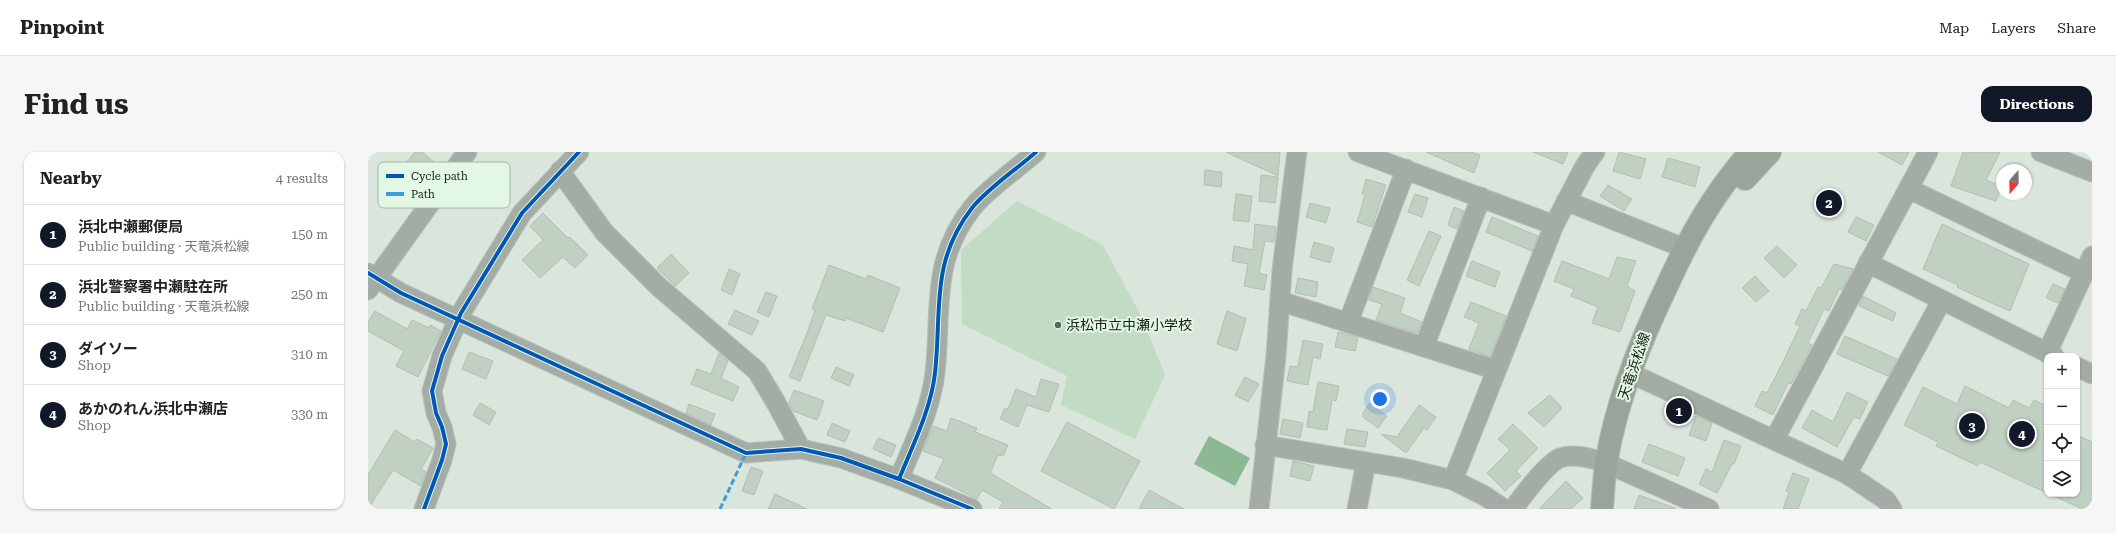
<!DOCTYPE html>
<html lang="en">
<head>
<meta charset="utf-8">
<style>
	body { margin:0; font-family:"Roboto Serif","Noto Sans JP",serif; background:#f6f6f6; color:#222 }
	.controls { position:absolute; right:12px; bottom:12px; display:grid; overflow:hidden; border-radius:8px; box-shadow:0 1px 3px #0004 }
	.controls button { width:36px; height:36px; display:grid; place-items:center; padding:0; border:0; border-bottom:1px solid #e0e0e0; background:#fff; color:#222; font:20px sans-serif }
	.compass { position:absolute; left:1628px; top:12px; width:36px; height:36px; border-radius:50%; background:#fff; box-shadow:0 1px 3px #0004; rotate:200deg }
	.you { position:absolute; left:1012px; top:247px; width:14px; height:14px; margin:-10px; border:3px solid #fff; border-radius:50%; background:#1a73e8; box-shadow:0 0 0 6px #1a73e833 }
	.badge { display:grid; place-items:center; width:26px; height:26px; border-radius:50%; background:#111827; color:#fff; font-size:13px; font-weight:700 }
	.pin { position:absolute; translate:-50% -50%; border:2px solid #fff; box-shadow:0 1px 4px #0006 }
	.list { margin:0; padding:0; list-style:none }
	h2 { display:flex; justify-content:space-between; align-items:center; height:52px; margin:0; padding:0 16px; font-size:17px }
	h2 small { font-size:13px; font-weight:400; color:#767676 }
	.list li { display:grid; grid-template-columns:26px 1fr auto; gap:12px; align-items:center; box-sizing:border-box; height:60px; padding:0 16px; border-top:1px solid #e0e0e0 }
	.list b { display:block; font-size:15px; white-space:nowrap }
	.list p { margin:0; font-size:13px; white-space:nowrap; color:#767676 }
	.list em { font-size:13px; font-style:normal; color:#767676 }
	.icon { flex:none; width:22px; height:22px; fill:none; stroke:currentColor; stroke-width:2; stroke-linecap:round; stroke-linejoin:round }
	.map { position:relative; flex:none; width:1724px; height:357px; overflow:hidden; border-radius:12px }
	header { display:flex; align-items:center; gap:24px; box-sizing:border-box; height:56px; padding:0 20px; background:#fff; border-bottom:1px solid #e0e0e0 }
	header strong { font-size:19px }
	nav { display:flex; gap:22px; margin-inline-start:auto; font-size:14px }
	.intro { display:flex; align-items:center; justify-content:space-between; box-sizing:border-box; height:96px; padding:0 24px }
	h1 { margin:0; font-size:28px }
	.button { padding:10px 18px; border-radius:12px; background:#111827; color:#fff; font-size:14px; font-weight:700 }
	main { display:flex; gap:24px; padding:0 24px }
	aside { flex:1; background:#fff; border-radius:12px; box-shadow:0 1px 3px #0004 }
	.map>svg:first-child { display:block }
	.green { fill:#c2dbc5 }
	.water { fill:#8cb894 }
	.building { fill:#c0d0c2; stroke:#b5bdb6 }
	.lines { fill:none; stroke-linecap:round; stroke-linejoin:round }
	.minor-casing { stroke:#b8c0b9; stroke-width:21 }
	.major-casing { stroke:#b8c0b9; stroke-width:24 }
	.minor { stroke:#a3aca5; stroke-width:19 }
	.major { stroke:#99a49b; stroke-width:22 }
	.quiet { stroke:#3b9bdf; stroke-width:3; stroke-dasharray:6 3; stroke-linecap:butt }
	.cycleway-casing { stroke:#e3f7e5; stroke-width:6 }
	.cycleway { stroke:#0057b8; stroke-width:4 }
	.poi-dot { fill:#5b635c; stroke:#e3f7e5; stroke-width:1.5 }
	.labels { text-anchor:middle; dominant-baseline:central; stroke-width:4; stroke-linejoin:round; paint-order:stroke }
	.poi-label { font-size:14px; fill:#161d17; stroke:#e3f7e5; text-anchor:start }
	.street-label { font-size:14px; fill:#161d17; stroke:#e3f7e5 }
	.key { fill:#e3f7e5; stroke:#a6b6a7; stroke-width:1 }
	.key-label { font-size:11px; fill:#161d17 }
</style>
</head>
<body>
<header>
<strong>Pinpoint</strong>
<nav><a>Map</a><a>Layers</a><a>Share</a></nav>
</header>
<div class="intro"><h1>Find us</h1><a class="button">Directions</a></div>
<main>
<aside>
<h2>Nearby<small>4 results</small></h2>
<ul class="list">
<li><span class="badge">1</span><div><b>浜北中瀬郵便局</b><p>Public building · 天竜浜松線</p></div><em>150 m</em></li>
<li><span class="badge">2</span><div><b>浜北警察署中瀬駐在所</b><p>Public building · 天竜浜松線</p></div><em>250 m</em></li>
<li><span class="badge">3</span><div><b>ダイソー</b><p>Shop</p></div><em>310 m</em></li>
<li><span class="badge">4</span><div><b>あかのれん浜北中瀬店</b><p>Shop</p></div><em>330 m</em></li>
</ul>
</aside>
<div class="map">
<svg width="1724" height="357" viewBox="0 0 1724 357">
	<rect width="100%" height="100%" fill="#dae5dc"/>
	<path class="green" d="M 649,49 L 735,93 L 772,162 L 797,223 L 767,287 L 693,253 L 699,224 L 594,172 L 593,98 Z"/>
	<path class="water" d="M 841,284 L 882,306 L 867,334 L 826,312 Z"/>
	<path class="building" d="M 47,0 L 54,0 L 68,12 L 38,48 L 20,33 Z
		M 858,0 L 912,0 L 910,24 Z
		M 1058,0 L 1103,0 L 1112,3 L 1106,21 Z
		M 1165,0 L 1200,0 L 1195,12 Z
		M 1251,0 L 1278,7 L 1272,27 L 1245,19 Z
		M 1510,0 L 1541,0 L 1534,13 Z
		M 1595,0 L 1632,0 L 1618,28 L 1634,34 L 1628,49 L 1583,34 Z
		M 1300,6 L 1332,15 L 1327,35 L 1294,25 Z
		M 837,18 L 854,20 L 853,35 L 836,33 Z
		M 893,23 L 910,25 L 907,51 L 891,49 Z
		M 998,27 L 1018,33 L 1004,75 L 989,70 L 997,43 L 994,42 Z
		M 1240,33 L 1264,47 L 1256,59 L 1232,44 Z
		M 868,42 L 884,44 L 881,70 L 865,68 Z
		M 1047,42 L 1060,46 L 1054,65 L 1040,60 Z
		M 942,51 L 962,56 L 958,71 L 938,65 Z
		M 1086,55 L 1096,59 L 1089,77 L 1080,73 Z
		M 175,61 L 200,86 L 202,85 L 220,103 L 207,116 L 195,105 L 172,126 L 154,108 L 175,88 L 162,74 Z
		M 1124,65 L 1170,84 L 1164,99 L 1118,80 Z
		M 1488,65 L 1506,73 L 1498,89 L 1480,80 Z
		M 887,72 L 908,75 L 906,90 L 897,89 L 891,121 L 899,123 L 896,138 L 876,134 L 880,112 L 864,109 L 866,94 L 885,98 Z
		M 1574,72 L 1661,112 L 1642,159 L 1610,145 L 1589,135 L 1590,133 L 1555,117 Z
		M 1061,79 L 1073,84 L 1051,134 L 1039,128 Z
		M 946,90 L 966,96 L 962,111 L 942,105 Z
		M 1409,94 L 1429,113 L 1416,126 L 1396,106 Z
		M 303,102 L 321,121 L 307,134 L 289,116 Z
		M 1249,105 L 1268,109 L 1259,134 L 1267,139 L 1252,180 L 1224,171 L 1230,155 L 1203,144 L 1206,137 L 1186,129 L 1194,109 L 1241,127 Z
		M 1104,109 L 1132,120 L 1127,135 L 1098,124 Z
		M 1466,112 L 1485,117 L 1474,138 L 1471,137 L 1461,159 L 1456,157 L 1440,191 L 1444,193 L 1423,232 L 1420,231 L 1405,263 L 1387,254 L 1394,239 L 1399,241 L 1415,210 L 1432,174 L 1427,172 L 1434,157 L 1438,159 L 1450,135 L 1453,136 Z
		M 461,113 L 498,127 L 500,123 L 532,136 L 515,180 L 478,166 L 477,169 L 458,163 L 432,229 L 421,225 L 439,181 L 447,158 L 444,157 Z
		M 361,117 L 372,122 L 364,143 L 353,138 Z
		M 1387,124 L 1401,139 L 1388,150 L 1374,136 Z
		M 930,126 L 950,130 L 948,145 L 927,141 Z
		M 1685,132 L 1697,137 L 1690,151 L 1678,146 Z
		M 1005,135 L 1037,146 L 1032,161 L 1054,170 L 1049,181 L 1008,168 L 1014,152 L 1001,148 Z
		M 398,140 L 409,144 L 401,165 L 389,160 Z
		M 1495,144 L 1528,161 L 1525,169 L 1491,154 Z
		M 1103,150 L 1138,164 L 1122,205 L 1101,197 L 1111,171 L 1096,165 Z
		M 367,158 L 391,169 L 384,183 L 360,172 Z
		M 7,159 L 39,177 L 44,168 L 61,176 L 62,173 L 73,179 L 50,225 L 28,214 L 36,199 L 0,179 L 0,170 Z
		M 859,159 L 878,167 L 869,199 L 849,192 Z
		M 970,180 L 990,185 L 987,199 L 967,195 Z
		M 1477,184 L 1529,207 L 1520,224 L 1469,202 Z
		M 935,188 L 955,192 L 952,207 L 945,205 L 940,233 L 919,229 L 922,214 L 930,215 Z
		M 101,200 L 125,209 L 118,227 L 94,217 Z
		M 351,201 L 360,209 L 353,226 L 371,235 L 365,249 L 323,232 L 329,217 L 343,222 Z
		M 468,215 L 486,223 L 481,234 L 463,226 Z
		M 877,225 L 891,232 L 880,250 L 867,243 Z
		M 673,227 L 691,232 L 681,260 L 659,253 L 650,275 L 632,267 L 637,256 L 640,257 L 648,237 L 668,245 Z
		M 950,230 L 971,234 L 968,249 L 964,248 L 959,278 L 939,275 L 941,259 L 945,260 Z
		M 1597,234 L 1641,256 L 1645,248 L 1661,256 L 1666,248 L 1679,254 L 1679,341 L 1612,310 L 1610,314 L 1568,294 L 1570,290 L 1536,273 L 1555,235 L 1589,252 Z
		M 426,238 L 456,249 L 449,268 L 425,259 L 421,251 Z
		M 1479,240 L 1500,250 L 1492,267 L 1486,265 L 1469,295 L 1434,276 L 1444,258 L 1465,270 Z
		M 1182,243 L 1194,256 L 1176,275 L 1160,261 Z
		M 112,251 L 128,260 L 121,273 L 105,263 Z
		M 1002,251 L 1019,264 L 1010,276 L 995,265 L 995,261 Z
		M 321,252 L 347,262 L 343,273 L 318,261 Z
		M 1051,253 L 1068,265 L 1059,278 L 1056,276 L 1038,301 L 1013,282 L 1029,285 Z
		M 1328,264 L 1344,271 L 1338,289 L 1321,283 Z
		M 583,266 L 609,276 L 607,280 L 640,293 L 635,304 L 630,303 L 622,321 L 684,357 L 631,357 L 635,350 L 614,338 L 609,347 L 567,326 L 576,307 L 555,299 L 565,274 L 579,279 Z
		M 915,267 L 935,271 L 932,286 L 912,282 Z
		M 699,270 L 772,309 L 746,357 L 673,319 Z
		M 464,271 L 482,279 L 477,290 L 459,283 Z
		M 1145,272 L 1170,296 L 1148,319 L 1153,324 L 1137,339 L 1119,321 L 1142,298 L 1130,287 Z
		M 979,277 L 1000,280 L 997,295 L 976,292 Z
		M 27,278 L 47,290 L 49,287 L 65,296 L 53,317 L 58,320 L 53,334 L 25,318 L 0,357 L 0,323 Z
		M 1709,283 L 1724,290 L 1724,357 L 1714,357 L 1682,342 L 1709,342 Z
		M 510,286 L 528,293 L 523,305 L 505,297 Z
		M 1356,288 L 1373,294 L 1366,312 L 1364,312 L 1349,341 L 1331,332 L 1338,317 L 1344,320 Z
		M 1281,292 L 1317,306 L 1310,324 L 1274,310 Z
		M 925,309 L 946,314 L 942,329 L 922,324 Z
		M 383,315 L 395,319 L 386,343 L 374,339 Z
		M 1425,321 L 1441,327 L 1430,357 L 1415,357 L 1421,340 L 1418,339 Z
		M 1198,329 L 1215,346 L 1203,357 L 1171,357 Z
		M 781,338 L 816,357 L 771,357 Z
		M 407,342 L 439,357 L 400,357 Z
		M 1271,343 L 1307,356 L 1307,357 L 1266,357 Z"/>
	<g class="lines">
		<defs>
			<path id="minor" d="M 990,0 L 1186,73
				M 1673,0 L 1724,20
				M 192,19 L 236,80 L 291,135 L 389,219 L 407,249 L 433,297
				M 1541,37 L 1716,121
				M 1198,49 L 1316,96
				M 1500,111 L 1686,204
				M 0,121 L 33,141 L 378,301 L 433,297 L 473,306 L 531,327 L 604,357
				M 0,138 L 99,0
				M 912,149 L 1128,218
				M 980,171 L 1038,17
				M 1056,195 L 1113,45
				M 1679,201 L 1724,104
				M 1709,215 L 1724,222
				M 1262,221 L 1479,322 L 1518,348 L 1524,357
				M 1406,288 L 1560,0
				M 897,293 L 1035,316 L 1085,328 L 1117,344 L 1136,357
				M 1479,322 L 1574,148
				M 531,327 C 545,293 563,257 567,221 C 574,158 562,110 604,56 C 620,36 649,17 668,0
				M 1085,328 L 1186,73 L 1217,14 L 1227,0
				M 56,357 L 74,308 L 78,292 L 74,275 L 68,261 L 64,239 L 74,204 L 93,161 L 154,61 L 211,0
				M 891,357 L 908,204 L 914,118 L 929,0
				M 989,357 L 998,310
				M 1145,357 C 1154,345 1179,311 1192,306 C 1207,301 1225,307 1238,311 L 1341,357"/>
			<path id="major" d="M 1377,27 L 1402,0
				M 1234,357 C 1235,342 1236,327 1238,312 C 1248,250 1271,192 1298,136 C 1321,85 1345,42 1382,0"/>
		</defs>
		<use href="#minor" class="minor-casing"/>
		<use href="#major" class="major-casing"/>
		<use href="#minor" class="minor"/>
		<use href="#major" class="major"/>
		<path class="quiet" d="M 352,357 L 378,301"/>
		<defs>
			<path id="cycleway" d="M 0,121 L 33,141 L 378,301 L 433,297 L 473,306 L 531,327 L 604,357
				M 531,327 C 545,293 563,257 567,221 C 574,158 562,110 604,56 C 620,36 649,17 668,0
				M 56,357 L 74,308 L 78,292 L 74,275 L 68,261 L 64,239 L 74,204 L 93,161 L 154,61 L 211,0"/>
		</defs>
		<use href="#cycleway" class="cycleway-casing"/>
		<use href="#cycleway" class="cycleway"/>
	</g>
	<circle class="poi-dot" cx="690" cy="173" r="4"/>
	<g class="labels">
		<g class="poi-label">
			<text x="698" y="173">浜松市立中瀬小学校</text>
		</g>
		<g class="street-label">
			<text transform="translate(1266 214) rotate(-71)">天竜浜松線</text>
		</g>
	</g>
	<rect x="10" y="10" width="132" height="46" rx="6" class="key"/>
	<rect x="18" y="22" width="18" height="4" fill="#0057b8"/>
	<rect x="18" y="40" width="18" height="4" fill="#3b9bdf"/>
	<g class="key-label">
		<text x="43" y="28">Cycle path</text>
		<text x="43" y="46">Path</text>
	</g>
</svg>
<div class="controls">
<button>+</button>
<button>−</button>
<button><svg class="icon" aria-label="locate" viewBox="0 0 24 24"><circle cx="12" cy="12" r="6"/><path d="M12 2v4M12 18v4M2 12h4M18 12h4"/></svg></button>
<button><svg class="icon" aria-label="layers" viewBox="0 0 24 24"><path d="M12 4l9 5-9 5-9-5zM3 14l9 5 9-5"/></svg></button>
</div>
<svg class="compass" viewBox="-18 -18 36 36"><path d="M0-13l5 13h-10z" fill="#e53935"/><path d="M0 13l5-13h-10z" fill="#767676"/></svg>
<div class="you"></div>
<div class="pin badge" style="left:1311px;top:259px">1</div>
<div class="pin badge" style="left:1461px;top:51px">2</div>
<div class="pin badge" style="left:1604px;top:274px">3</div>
<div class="pin badge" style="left:1654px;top:282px">4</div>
</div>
</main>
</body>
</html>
